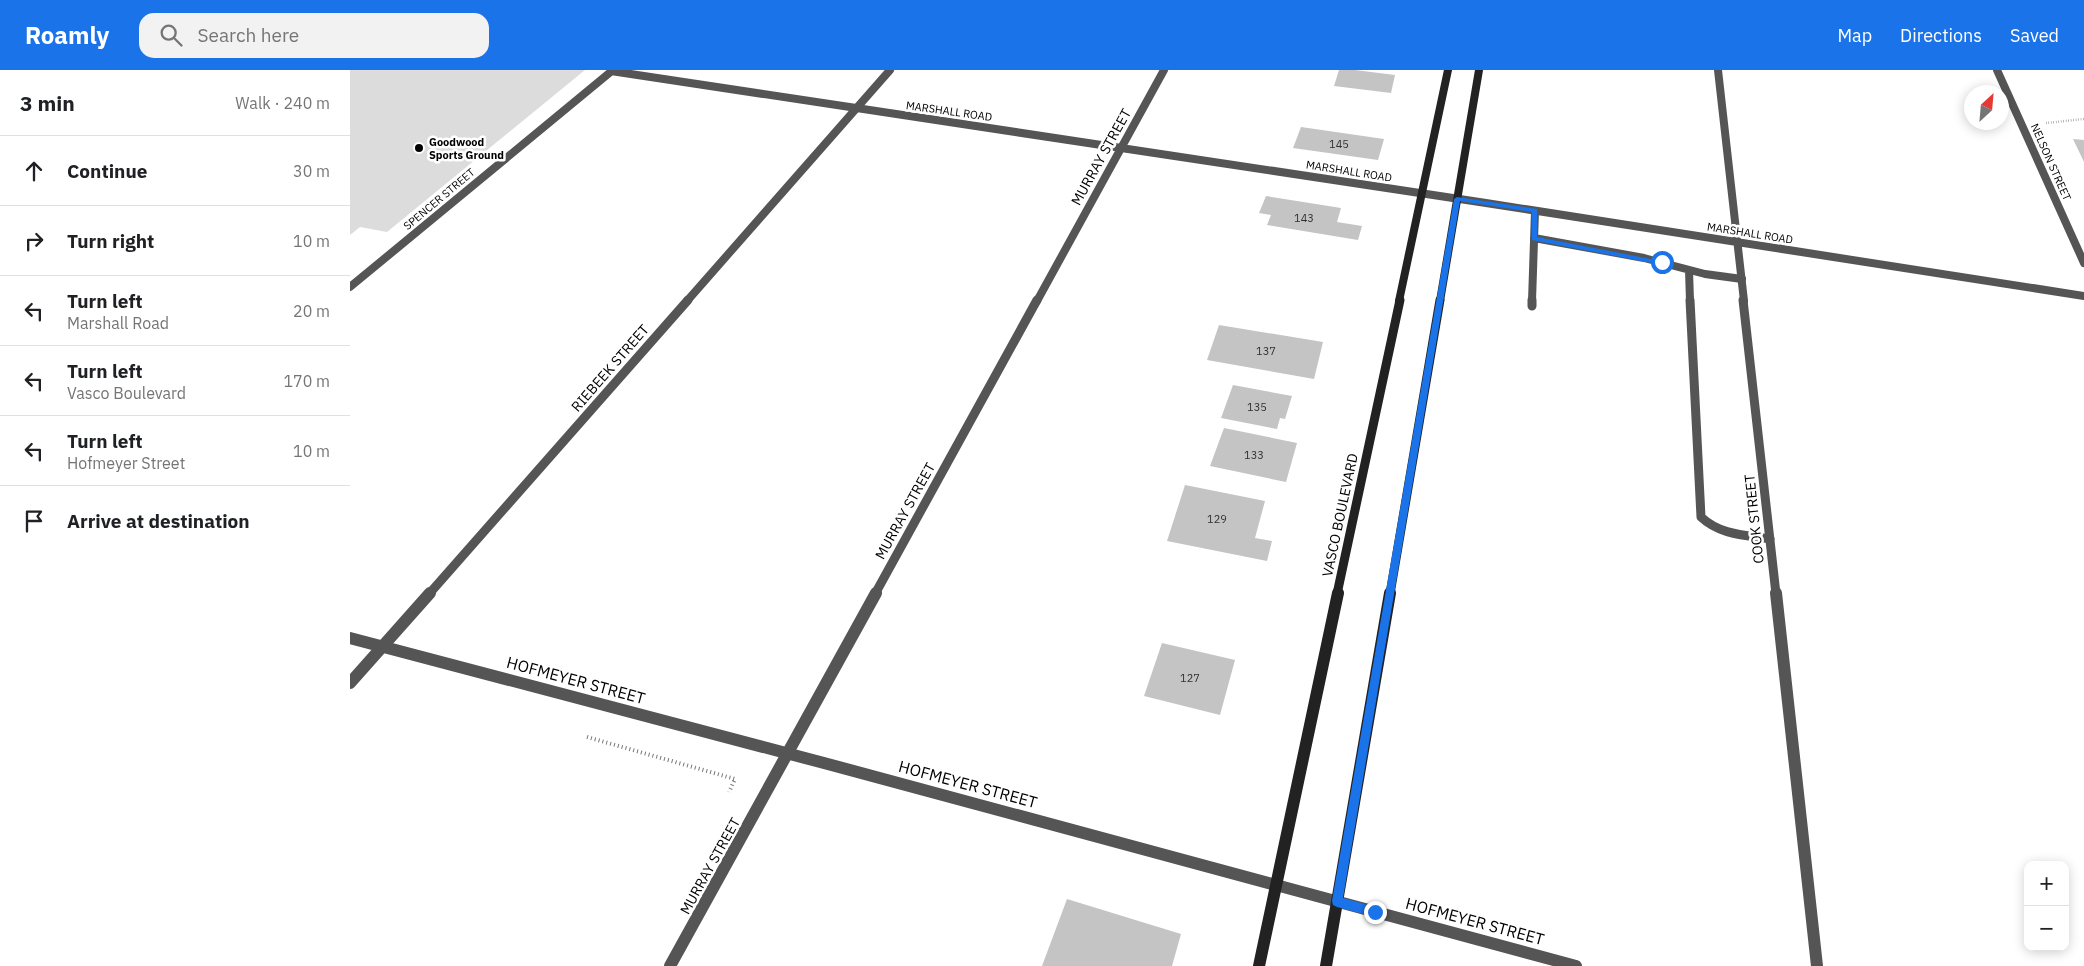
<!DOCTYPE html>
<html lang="en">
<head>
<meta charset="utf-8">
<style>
	body { margin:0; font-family:"IBM Plex Sans",sans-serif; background:#f2f2f2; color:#202124 }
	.controls { position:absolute; right:15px; bottom:15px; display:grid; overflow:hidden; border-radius:10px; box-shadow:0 2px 12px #0003 }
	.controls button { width:45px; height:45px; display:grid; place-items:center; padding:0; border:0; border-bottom:1px solid #e0e0e0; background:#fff; color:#202124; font:25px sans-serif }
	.compass { position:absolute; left:1614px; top:15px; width:45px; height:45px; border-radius:50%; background:#fff; box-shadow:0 2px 12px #0003; rotate:26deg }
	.stop { position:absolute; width:15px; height:15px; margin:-11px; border:4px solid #1a73e8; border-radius:50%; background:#fff }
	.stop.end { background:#1a73e8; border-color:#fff; box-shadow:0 1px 5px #0008 }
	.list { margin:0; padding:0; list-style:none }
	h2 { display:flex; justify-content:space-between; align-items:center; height:65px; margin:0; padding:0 20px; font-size:21px }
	h2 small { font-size:16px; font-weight:400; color:#757577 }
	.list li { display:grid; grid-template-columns:32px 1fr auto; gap:15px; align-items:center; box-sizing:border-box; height:70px; padding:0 20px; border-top:1px solid #e0e0e0 }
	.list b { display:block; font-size:19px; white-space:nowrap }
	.list p { margin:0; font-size:16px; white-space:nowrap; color:#757577 }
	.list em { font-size:16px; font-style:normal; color:#757577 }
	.icon { flex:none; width:28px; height:28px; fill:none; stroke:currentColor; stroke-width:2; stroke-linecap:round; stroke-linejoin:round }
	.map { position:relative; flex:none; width:1734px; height:896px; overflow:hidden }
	header { display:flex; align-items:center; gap:30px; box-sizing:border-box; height:70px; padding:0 25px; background:#1a73e8; color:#fff }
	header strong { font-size:24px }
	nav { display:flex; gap:28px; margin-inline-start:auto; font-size:18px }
	.search { width:350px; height:45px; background:#f2f2f2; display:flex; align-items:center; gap:12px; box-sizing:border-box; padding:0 18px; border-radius:15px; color:#757577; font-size:19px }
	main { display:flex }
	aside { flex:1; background:#fff }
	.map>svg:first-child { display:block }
	.green { fill:#dcdcdc }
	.building { fill:#c4c4c4 }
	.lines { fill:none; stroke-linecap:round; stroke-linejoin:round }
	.path-far1 { stroke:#777; stroke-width:2.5; stroke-dasharray:0.5 2; stroke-linecap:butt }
	.path { stroke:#777; stroke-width:4; stroke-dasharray:1 3; stroke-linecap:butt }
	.lane-far1 { stroke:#555; stroke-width:8 }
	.lane { stroke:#555; stroke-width:9 }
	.street-far2 { stroke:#555; stroke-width:8 }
	.street-far1 { stroke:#555; stroke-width:9 }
	.street { stroke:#555; stroke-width:12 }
	.secondary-far2 { stroke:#222; stroke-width:8 }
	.secondary-far1 { stroke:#222; stroke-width:9 }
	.secondary { stroke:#222; stroke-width:12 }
	.route { fill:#1a73e8 }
	.poi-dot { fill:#000; stroke:#fff; stroke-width:2 }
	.labels { text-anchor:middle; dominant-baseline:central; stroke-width:5; stroke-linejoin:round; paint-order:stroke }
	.far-street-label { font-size:11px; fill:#000; stroke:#fff }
	.far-poi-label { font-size:11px; font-weight:bold; fill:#000; stroke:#fff; text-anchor:start }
	.number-label { font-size:11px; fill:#313131 }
	.street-label { font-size:14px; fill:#000; stroke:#fff }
	.near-street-label { font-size:16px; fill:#000; stroke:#fff }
</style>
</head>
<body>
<header>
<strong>Roamly</strong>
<div class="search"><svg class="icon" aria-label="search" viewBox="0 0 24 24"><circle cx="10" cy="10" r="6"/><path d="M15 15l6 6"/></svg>Search here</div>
<nav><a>Map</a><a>Directions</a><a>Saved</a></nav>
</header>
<main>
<aside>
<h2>3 min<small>Walk · 240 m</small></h2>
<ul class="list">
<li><svg class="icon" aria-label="ahead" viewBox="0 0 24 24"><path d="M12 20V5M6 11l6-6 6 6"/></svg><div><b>Continue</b></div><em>30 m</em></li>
<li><svg class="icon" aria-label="right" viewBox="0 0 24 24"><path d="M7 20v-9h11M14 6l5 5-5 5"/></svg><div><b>Turn right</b></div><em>10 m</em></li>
<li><svg class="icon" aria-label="left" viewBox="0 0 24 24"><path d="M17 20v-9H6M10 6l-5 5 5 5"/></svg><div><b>Turn left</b><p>Marshall Road</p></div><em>20 m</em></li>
<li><svg class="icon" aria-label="left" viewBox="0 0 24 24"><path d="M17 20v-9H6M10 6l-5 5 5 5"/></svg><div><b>Turn left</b><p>Vasco Boulevard</p></div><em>170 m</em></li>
<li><svg class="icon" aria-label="left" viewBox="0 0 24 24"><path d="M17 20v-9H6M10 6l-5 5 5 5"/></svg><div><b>Turn left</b><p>Hofmeyer Street</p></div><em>10 m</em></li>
<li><svg class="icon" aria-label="arrive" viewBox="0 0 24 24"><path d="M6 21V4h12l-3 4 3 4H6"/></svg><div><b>Arrive at destination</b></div></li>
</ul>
</aside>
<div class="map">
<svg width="1734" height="896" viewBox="0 0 1734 896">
	<rect width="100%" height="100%" fill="#fff"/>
	<path class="green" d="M 0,0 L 235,0 L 37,162 L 10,157 L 0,165 Z"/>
	<path class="building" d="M 989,0 L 1005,0 L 1045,5 L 1041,23 L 984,16 Z
		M 951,57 L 1034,69 L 1028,90 L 943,78 Z
		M 1723,69 L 1734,70 L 1734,92 Z
		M 916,126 L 991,138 L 987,152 L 1012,156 L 1008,170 L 917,155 L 921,145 L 909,143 Z
		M 869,255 L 973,272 L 964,309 L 857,290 Z
		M 883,315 L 942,326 L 935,349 L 930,348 L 927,359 L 871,348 Z
		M 874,358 L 947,373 L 936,412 L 860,396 Z
		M 835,415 L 915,431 L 905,468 L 922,471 L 917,491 L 817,471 Z
		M 812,573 L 885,590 L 870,645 L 794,626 Z
		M 717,829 L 831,864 L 822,896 L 692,896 Z"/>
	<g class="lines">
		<path class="path-far1" d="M 1696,53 L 1734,49"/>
		<path class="path" d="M 237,667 L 385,709 L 379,722"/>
		<path class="lane-far1" d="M 1184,168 L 1294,188 L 1355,204 L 1392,209
			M 1339,200 L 1340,231
			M 1182,231 L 1185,141"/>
		<path class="lane" d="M 1340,230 L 1351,447 C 1370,465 1395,465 1420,469
			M 1182,236 L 1182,230"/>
		<path class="street-far2" d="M 1368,0 L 1394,231
			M 1647,0 L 1734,193
			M 261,1 L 1136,133 L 1734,226
			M 0,217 L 263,0
			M 337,231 L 540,0
			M 687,231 L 814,0"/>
		<path class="street-far1" d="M 1393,230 L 1426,524
			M 79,524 L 338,230
			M 525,524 L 687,230"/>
		<path class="street" d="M 1426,523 L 1467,896
			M 0,568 L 474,693 L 1226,896
			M 0,613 L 80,523
			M 320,896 L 526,523"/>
		<path class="secondary-far2" d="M 1049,231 L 1098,0
			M 1090,231 L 1129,0"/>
		<path class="secondary-far1" d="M 987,524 L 1050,230
			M 1040,524 L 1090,230"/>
		<path class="secondary" d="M 909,896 L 988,523
			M 976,896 L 1040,523"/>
	</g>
	<path class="route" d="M 1107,127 L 1187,139 L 1187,167 L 1316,192 L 1312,195 L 1182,170 L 1182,142 L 1110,131 L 993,828 L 1028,838 L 1030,842 L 1028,846 L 1025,847 L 987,837 L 983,835 L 982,831 L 1104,129 Z"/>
	<circle class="poi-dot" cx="69" cy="78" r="5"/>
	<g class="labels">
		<g class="far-street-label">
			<text transform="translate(599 41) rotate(8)">MARSHALL ROAD</text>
			<text transform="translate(1701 92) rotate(66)">NELSON STREET</text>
			<text transform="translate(999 101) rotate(9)">MARSHALL ROAD</text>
			<text transform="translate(89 129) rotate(-40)">SPENCER STREET</text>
			<text transform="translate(1400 163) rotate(9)">MARSHALL ROAD</text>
		</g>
		<g class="far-poi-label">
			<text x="79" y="72">Goodwood<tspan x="79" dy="13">Sports Ground</tspan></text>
		</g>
		<g class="number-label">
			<text x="989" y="74">145</text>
			<text x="954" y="148">143</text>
			<text x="916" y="281">137</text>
			<text x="907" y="337">135</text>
			<text x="904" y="385">133</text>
			<text x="867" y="449">129</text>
			<text x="840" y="608">127</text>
		</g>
		<g class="street-label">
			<text transform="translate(751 87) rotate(-61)">MURRAY STREET</text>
			<text transform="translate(260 298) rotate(-49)">RIEBEEK STREET</text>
			<text transform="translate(555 441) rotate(-61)">MURRAY STREET</text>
			<text transform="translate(990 445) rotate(-78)">VASCO BOULEVARD</text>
			<text transform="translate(1404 449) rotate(-96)">COOK STREET</text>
			<text transform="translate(360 796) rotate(-61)">MURRAY STREET</text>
		</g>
		<g class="near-street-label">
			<text transform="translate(226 610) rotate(15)">HOFMEYER STREET</text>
			<text transform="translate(618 714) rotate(15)">HOFMEYER STREET</text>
			<text transform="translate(1125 851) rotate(15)">HOFMEYER STREET</text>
		</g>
	</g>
</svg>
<div class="controls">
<button>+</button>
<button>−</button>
</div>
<svg class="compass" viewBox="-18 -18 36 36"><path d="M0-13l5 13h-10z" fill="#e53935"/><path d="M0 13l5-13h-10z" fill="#757577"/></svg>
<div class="stop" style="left:1312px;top:192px"></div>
<div class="stop end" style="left:1025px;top:842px"></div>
</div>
</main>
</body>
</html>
